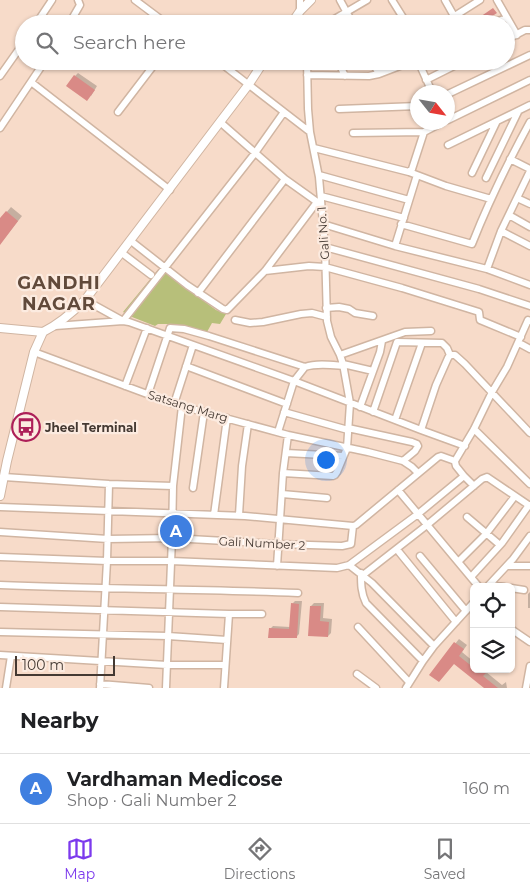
<!DOCTYPE html>
<html lang="en">
<head>
<meta charset="utf-8">
<style>
	body { margin:0; font-family:Montserrat,sans-serif; background:#f2f2f2; color:#202124 }
	.controls { position:absolute; right:15px; bottom:15px; display:grid; overflow:hidden; border-radius:8px; box-shadow:0 1px 4px #0004 }
	.controls button { width:45px; height:45px; display:grid; place-items:center; padding:0; border:0; border-bottom:1px solid #e0e0e0; background:#fff; color:#202124; font:25px sans-serif }
	.compass { position:absolute; left:410px; top:85px; width:45px; height:45px; border-radius:50%; background:#fff; box-shadow:0 1px 4px #0004; rotate:121deg }
	.scale { position:absolute; left:15px; bottom:12px; width:100px; box-sizing:border-box; padding-left:5px; border:2px solid #443932; border-top:0; font-size:14px; line-height:18px; white-space:nowrap; color:#443932; -webkit-text-stroke:4px #fcebe0; paint-order:stroke }
	.you { position:absolute; left:325px; top:459px; width:18px; height:18px; margin:-12px; border:4px solid #fff; border-radius:50%; background:#1a73e8; box-shadow:0 0 0 8px #1a73e833 }
	.badge { display:grid; place-items:center; width:32px; height:32px; border-radius:50%; background:#7c3aed; color:#fff; font-size:16px; font-weight:700 }
	.pin { position:absolute; translate:-50% -50%; border:2px solid #fff; box-shadow:0 1px 5px #0006 }
	.list { margin:0; padding:0; list-style:none }
	h2 { display:flex; justify-content:space-between; align-items:center; height:65px; margin:0; padding:0 20px; font-size:21px }
	h2 small { font-size:16px; font-weight:400; color:#757577 }
	.list li { display:grid; grid-template-columns:32px 1fr auto; gap:15px; align-items:center; box-sizing:border-box; height:70px; padding:0 20px; border-top:1px solid #e0e0e0 }
	.list b { display:block; font-size:19px; white-space:nowrap }
	.list p { margin:0; font-size:16px; white-space:nowrap; color:#757577 }
	.list em { font-size:16px; font-style:normal; color:#757577 }
	.icon { flex:none; width:28px; height:28px; fill:none; stroke:currentColor; stroke-width:2; stroke-linecap:round; stroke-linejoin:round }
	.map { position:relative; flex:none; width:530px; height:688px; overflow:hidden }
	.search { position:absolute; background:#fff; box-shadow:0 1px 4px #0004; left:15px; right:15px; top:15px; height:55px; display:flex; align-items:center; gap:12px; box-sizing:border-box; padding:0 18px; border-radius:28px; color:#757577; font-size:19px }
	.sheet { height:135px; background:#fff }
	nav { display:flex; justify-content:space-around; align-items:center; box-sizing:border-box; height:70px; border-top:1px solid #e0e0e0; background:#fff; font-size:14px; color:#757577 }
	nav a { display:grid; justify-items:center; gap:2px }
	nav .on { color:#7c3aed }
	.map>svg:first-child { display:block }
	.green { fill:#b7bf7a }
	.shadow { fill:#0003 }
	.building { fill:#d98a86 }
	.lines { fill:none; stroke-linecap:round; stroke-linejoin:round }
	.minor-casing { stroke:#d0b5a2; stroke-width:9 }
	.tertiary-casing { stroke:#d0b5a2; stroke-width:10 }
	.minor { stroke:#fff; stroke-width:6 }
	.tertiary { stroke:#fff; stroke-width:8 }
	.labels { text-anchor:middle; dominant-baseline:central; stroke-width:4.5; stroke-linejoin:round; paint-order:stroke }
	.street-label { font-size:12px; fill:#443932; stroke:#fcebe0 }
	.poi-label { font-size:12px; font-weight:bold; fill:#443932; stroke:#fcebe0; text-anchor:start }
	.district-label { font-size:18px; font-weight:bold; letter-spacing:1px; fill:#614a3b; stroke:#fcebe0 }
</style>
</head>
<body>
<div class="map">
<svg width="530" height="688" viewBox="0 0 530 688">
	<rect width="100%" height="100%" fill="#f7dbc9"/>
	<path class="green" d="M 161,269 L 216,310 L 226,314 L 220,324 L 212,323 L 207,332 L 168,324 L 158,324 L 155,326 L 132,317 L 123,312 L 157,271 Z"/>
	<path class="shadow" d="M 78,73 L 97,86 L 91,96 L 75,76 Z
		M 11,207 L 22,216 L 0,244 L 0,220 Z
		M 530,592 L 530,608 L 528,608 L 528,594 Z
		M 295,601 L 302,601 L 299,634 L 296,637 L 270,629 L 273,626 L 290,627 L 292,604 Z
		M 314,603 L 324,603 L 323,618 L 332,619 L 331,633 L 328,636 L 311,606 Z
		M 459,639 L 467,645 L 462,652 L 474,662 L 474,669 L 488,669 L 486,672 L 502,685 L 506,682 L 507,688 L 486,688 L 454,662 L 431,674 Z"/>
	<path class="building" d="M 493,8 L 497,13 L 480,24 L 477,19 Z
		M 74,75 L 95,90 L 87,101 L 66,86 Z
		M 6,211 L 18,221 L 0,245 L 0,218 Z
		M 291,603 L 299,604 L 297,638 L 268,638 L 269,628 L 289,629 Z
		M 310,606 L 321,606 L 320,621 L 329,622 L 328,637 L 308,636 Z
		M 454,642 L 464,649 L 459,656 L 474,668 L 474,669 L 481,669 L 486,673 L 483,676 L 498,688 L 484,688 L 454,664 L 439,682 L 429,675 Z"/>
	<g class="lines">
		<defs>
			<path id="minor" d="M 135,0 L 167,24
				M 300,0 L 300,11
				M 340,0 L 353,24
				M 392,0 L 407,24
				M 445,0 L 454,16
				M 497,0 L 517,35
				M 36,24 L 52,0
				M 69,24 L 80,5 L 78,0
				M 326,24 L 367,0
				M 442,24 L 480,0
				M 489,24 L 507,18
				M 506,40 L 525,30 L 530,30
				M 218,61 L 310,132 L 319,177 L 325,247 L 327,321 L 331,337 L 340,355 L 343,364 L 350,403 L 347,448 L 337,472 L 335,475 L 333,476 L 283,473
				M 307,61 L 308,109 L 310,132
				M 338,61 L 345,76
				M 372,61 L 379,74 L 413,61
				M 418,61 L 432,92
				M 307,75 L 369,76 L 379,74
				M 0,76 L 24,42
				M 426,80 L 464,61
				M 31,82 L 170,190
				M 448,94 L 530,55
				M 339,109 L 418,106
				M 118,112 L 157,61
				M 448,120 L 530,80
				M 220,122 L 285,179 L 320,204
				M 0,128 L 45,61
				M 353,133 L 424,132 L 443,122
				M 448,145 L 530,105
				M 314,148 L 409,172 L 412,169 L 424,132
				M 510,159 L 530,169
				M 409,172 L 446,186 L 491,199
				M 472,173 L 496,123
				M 319,175 L 409,200
				M 486,178 L 518,112
				M 321,196 L 404,218
				M 517,198 L 530,204
				M 509,215 L 530,227
				M 323,224 L 395,246 L 487,269 L 530,285
				M 401,224 L 472,244 C 489,201 508,162 530,122
				M 501,231 L 530,246
				M 131,241 L 187,285 L 223,309 L 227,310 L 265,271 L 317,202
				M 395,246 L 417,175
				M 325,247 L 479,289 L 530,306
				M 122,253 L 151,275
				M 487,269 L 501,231 L 530,171
				M 265,271 L 309,266 L 325,267 L 402,288 L 479,312 L 480,320 L 521,337
				M 198,293 L 285,179
				M 85,300 L 123,321 L 255,153 L 284,112
				M 326,308 L 339,307 L 349,309 L 355,313 L 373,316
				M 235,320 L 250,323 L 263,322 L 301,314 L 312,313 L 327,317
				M 55,326 L 123,321 L 129,322 L 294,381 L 421,430 L 465,446
				M 519,343 L 530,349
				M 34,352 L 174,404 L 288,435 L 368,452 L 403,461 L 412,467 L 418,473
				M 340,355 L 405,332 L 431,331
				M 450,355 L 455,355 L 465,364 L 530,433
				M 343,364 L 373,371
				M 186,366 L 287,404
				M 125,386 L 147,328
				M 148,394 L 170,328 L 184,329 L 209,336 L 305,367 C 317,363 331,365 343,366
				M 174,404 L 193,345
				M 360,407 L 380,352 L 382,341
				M 284,412 L 348,430
				M 373,412 L 397,342 L 442,343 L 447,348 L 450,355
				M 395,420 L 422,343
				M 348,428 L 412,442 L 417,444 L 418,446 L 415,451 L 403,461
				M 474,429 L 530,484
				M 421,430 L 436,385 L 448,358 L 450,355
				M 278,432 L 294,381 L 305,367
				M 286,453 L 343,456
				M 455,462 L 456,466 L 464,476
				M 4,477 L 109,484 L 173,486
				M 193,488 L 204,412
				M 398,490 L 479,587
				M 282,494 L 327,498
				M 0,507 L 245,516 L 353,526 L 356,525 L 438,457 L 441,456 L 455,461 L 474,429 L 492,392 L 507,367 L 528,320 L 530,321
				M 214,515 L 227,418
				M 239,515 L 242,466 L 248,424
				M 467,517 L 500,545
				M 0,532 L 108,539 L 172,538 L 278,544 L 342,546 L 351,544 L 353,526
				M 399,552 L 456,622
				M 420,556 L 466,611
				M 0,557 L 107,561 L 171,561 L 337,568 L 349,565 L 418,514 L 464,476 L 474,486
				M 458,562 L 486,534 L 515,496
				M 349,565 L 372,583 L 434,646
				M 277,566 L 283,473 L 288,435
				M 507,566 L 530,566
				M 361,573 C 361,584 361,593 366,603 L 423,661
				M 363,575 L 427,525 L 482,479 L 487,477 L 530,506
				M 471,577 L 502,543 L 529,505
				M 0,585 C 99,589 199,589 298,593
				M 490,585 L 504,587
				M 487,587 L 513,559 L 530,536
				M 511,588 L 524,590
				M 0,607 L 229,614 L 262,614
				M 358,627 L 409,682
				M 511,629 L 530,642
				M 0,632 L 168,636 L 227,640
				M 0,655 L 167,665 L 225,665
				M 357,674 L 376,688
				M 100,684 L 149,688
				M 6,688 L 11,656
				M 100,688 L 107,561 L 109,484
				M 166,688 L 172,538 L 173,486 L 182,406
				M 224,688 L 229,614
				M 406,688 L 423,661 L 434,646 L 474,602
				M 526,688 L 530,666"/>
			<path id="tertiary" d="M 291,24 L 300,11 L 311,0
				M 0,328 L 43,332
				M 43,332 C 59,324 72,313 85,300 L 220,122 L 249,84 L 264,61
				M 0,496 L 7,461 L 34,352 L 43,332"/>
		</defs>
		<use href="#minor" class="minor-casing"/>
		<use href="#tertiary" class="tertiary-casing"/>
		<use href="#minor" class="minor"/>
		<use href="#tertiary" class="tertiary"/>
	</g>
	<defs>
		<symbol id="bus-ring" viewBox="-11 -11 22 22"><circle r="9.5" fill="#fcebe0" stroke="#ad1f58" stroke-width="1.5"/><path d="M-5-6H5V4H4V6H2V4H-2V6H-4V4H-5ZM-3.5-4V0h7V-4ZM-3.5 1.2v1.5H-2V1.2ZM2 1.2v1.5H3.5V1.2Z" fill="#ad1f58"/></symbol>
	</defs>
	<g fill-rule="evenodd">
		<use href="#bus-ring" x="10" y="411" width="32" height="32"/>
	</g>
	<g class="labels">
		<g class="street-label">
			<text transform="translate(323 233) rotate(-94)">Gali No. 1</text>
			<text transform="translate(188 406) rotate(17)">Satsang Marg</text>
			<text transform="translate(262 543) rotate(3)">Gali Number 2</text>
		</g>
		<g class="poi-label">
			<text x="45" y="427">Jheel Terminal</text>
		</g>
		<g class="district-label">
			<text x="59" y="283">GANDHI<tspan x="59" dy="21">NAGAR</tspan></text>
		</g>
	</g>
</svg>
<div class="controls">
<button><svg class="icon" aria-label="locate" viewBox="0 0 24 24"><circle cx="12" cy="12" r="6"/><path d="M12 2v4M12 18v4M2 12h4M18 12h4"/></svg></button>
<button><svg class="icon" aria-label="layers" viewBox="0 0 24 24"><path d="M12 4l9 5-9 5-9-5zM3 14l9 5 9-5"/></svg></button>
</div>
<svg class="compass" viewBox="-18 -18 36 36"><path d="M0-13l5 13h-10z" fill="#e53935"/><path d="M0 13l5-13h-10z" fill="#757577"/></svg>
<div class="scale">100 m</div>
<div class="you"></div>
<div class="pin badge" style="left:176px;top:531px;background:#3f7fe0">A</div>
<div class="search"><svg class="icon" aria-label="search" viewBox="0 0 24 24"><circle cx="10" cy="10" r="6"/><path d="M15 15l6 6"/></svg>Search here</div>
</div>
<section class="sheet">
<h2>Nearby<small></small></h2>
<ul class="list">
<li><span class="badge" style="background:#3f7fe0">A</span><div><b>Vardhaman Medicose</b><p>Shop · Gali Number 2</p></div><em>160 m</em></li>
</ul>
</section>
<nav>
<a class="on"><svg class="icon" aria-label="map" viewBox="0 0 24 24"><path d="M3 6l6-2 6 2 6-2v14l-6 2-6-2-6 2zM9 4v14M15 6v14"/></svg>Map</a>
<a><svg class="icon" aria-label="directions" viewBox="0 0 24 24"><path d="M12 3l9 9-9 9-9-9zM9 14v-3h6M13 9l2 2-2 2"/></svg>Directions</a>
<a><svg class="icon" aria-label="saved" viewBox="0 0 24 24"><path d="M7 4h10v16l-5-4-5 4z"/></svg>Saved</a>
</nav>
</body>
</html>
